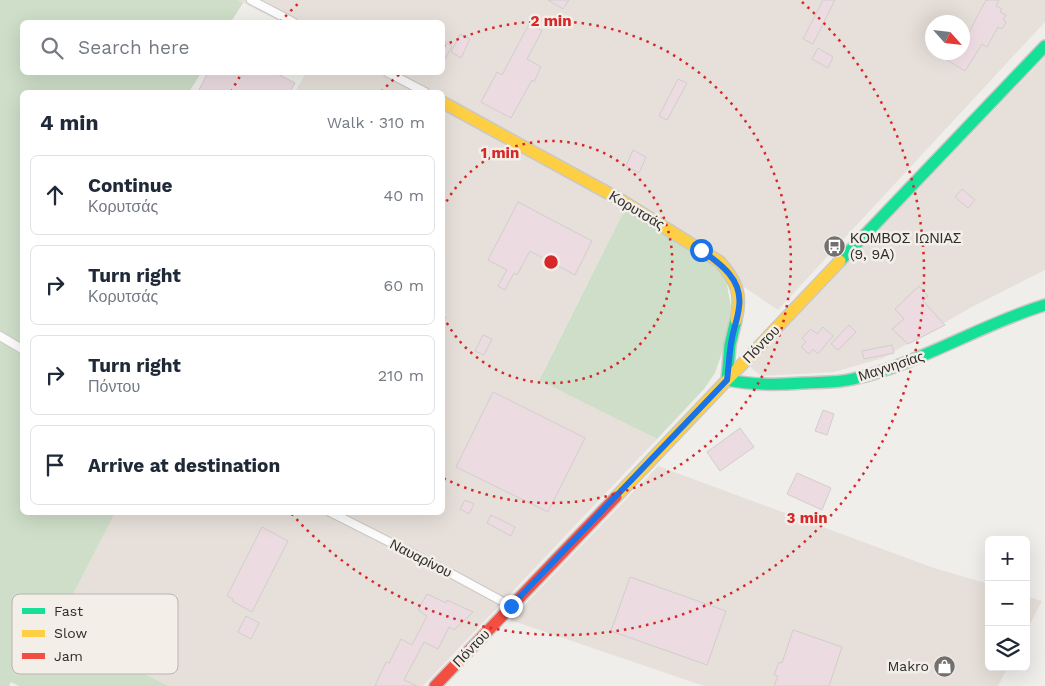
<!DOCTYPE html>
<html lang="en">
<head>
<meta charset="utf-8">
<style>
	body { margin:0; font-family:"Work Sans",sans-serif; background:#f6f6f7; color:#1f2937 }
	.controls { position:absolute; right:15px; bottom:15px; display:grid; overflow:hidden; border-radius:8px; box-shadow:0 5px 20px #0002 }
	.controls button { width:45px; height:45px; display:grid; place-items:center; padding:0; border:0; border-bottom:1px solid #e0e1e3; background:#fff; color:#1f2937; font:25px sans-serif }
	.compass { position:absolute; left:925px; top:15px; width:45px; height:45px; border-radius:50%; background:#fff; box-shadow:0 5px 20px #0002; rotate:117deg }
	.stop { position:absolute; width:15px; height:15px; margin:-11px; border:4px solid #1a73e8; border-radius:50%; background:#fff }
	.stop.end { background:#1a73e8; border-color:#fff; box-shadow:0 1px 5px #0008 }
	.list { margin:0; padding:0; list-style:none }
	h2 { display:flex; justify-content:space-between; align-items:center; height:65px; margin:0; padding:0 20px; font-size:21px }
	h2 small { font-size:16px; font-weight:400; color:#747a83 }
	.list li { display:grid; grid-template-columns:32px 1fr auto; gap:15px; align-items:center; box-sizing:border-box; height:80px; margin:0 10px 10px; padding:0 10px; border:1px solid #e0e1e3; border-radius:8px }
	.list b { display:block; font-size:19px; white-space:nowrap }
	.list p { margin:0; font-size:16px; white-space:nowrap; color:#747a83 }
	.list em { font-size:16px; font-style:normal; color:#747a83 }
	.icon { flex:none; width:28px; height:28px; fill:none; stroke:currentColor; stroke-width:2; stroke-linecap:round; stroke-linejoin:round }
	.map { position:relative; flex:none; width:1045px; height:686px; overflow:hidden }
	.search { position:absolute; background:#fff; box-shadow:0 5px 20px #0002; left:20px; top:20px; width:425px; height:55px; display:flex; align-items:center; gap:12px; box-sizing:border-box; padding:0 18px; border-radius:8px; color:#747a83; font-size:19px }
	.panel { position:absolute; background:#fff; box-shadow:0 5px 20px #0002; left:20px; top:90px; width:425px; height:425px; border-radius:8px }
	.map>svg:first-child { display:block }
	.built { fill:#e7e0da; fill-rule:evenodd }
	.green { fill:#cedec8 }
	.building { fill:#ecdce2; stroke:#d0cecd }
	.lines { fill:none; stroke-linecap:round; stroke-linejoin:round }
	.street-casing { stroke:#cac8c5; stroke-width:10 }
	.fast-casing { stroke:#cac8c5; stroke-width:14 }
	.slow-casing { stroke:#cac8c5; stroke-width:14 }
	.jam-casing { stroke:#cac8c5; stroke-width:14 }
	.street { stroke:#fdfcfc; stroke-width:8 }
	.fast { stroke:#16e098; stroke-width:11 }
	.slow { stroke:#ffcf43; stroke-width:11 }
	.jam { stroke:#f24e42; stroke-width:11 }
	.route { stroke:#1a73e8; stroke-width:6 }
	.ring { fill:none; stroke:#d62828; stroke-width:2.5; stroke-dasharray:2.5 5 }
	.labels { text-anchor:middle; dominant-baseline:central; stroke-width:5; stroke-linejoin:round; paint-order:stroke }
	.street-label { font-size:14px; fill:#2e2c2a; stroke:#f3eee8 }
	.poi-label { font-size:14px; fill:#2e2c2a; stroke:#f3eee8; text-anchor:start }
	.key { fill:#f3eee8; stroke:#b8b4af; stroke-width:1 }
	.key-label { font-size:14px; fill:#2e2c2a }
	.centre { fill:#d62828; stroke:#f3eee8; stroke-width:2.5 }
	.ring-label { font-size:15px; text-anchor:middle; font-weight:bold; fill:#d62828; stroke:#f3eee8; stroke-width:5; stroke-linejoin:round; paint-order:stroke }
</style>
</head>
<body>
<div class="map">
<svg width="1045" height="686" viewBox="0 0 1045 686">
	<rect width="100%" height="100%" fill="#f0eeeb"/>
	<path class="built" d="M 238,0 L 1045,0 L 1045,22 L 778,310 L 626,207 L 539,379 L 657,439 L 423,686 L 169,686 L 55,629 L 115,513 L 442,512 L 442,92 L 295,92 L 306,73 L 442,72 L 442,22 L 281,22 ZM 932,22 L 962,22 L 962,52 L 932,52 Z
		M 1045,57 L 1045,270 L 972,307 L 883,358 L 834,372 L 761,376 L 749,366 Z
		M 658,466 L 934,568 L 989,584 L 989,667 L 1008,667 L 998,686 L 704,686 L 510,620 Z
		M 1026,596 L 1042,601 L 1026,632 Z"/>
	<path class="green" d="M 0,0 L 238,0 L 243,3 L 231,22 L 22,22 L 22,72 L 201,73 L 189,92 L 22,92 L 22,512 L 115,513 L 55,629 L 169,686 L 19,686 L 11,682 L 9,686 L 0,686 Z
		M 626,207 L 725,274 L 731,307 L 725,344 L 715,373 L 704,389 L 657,439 L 539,380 Z"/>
	<path class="building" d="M 548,0 L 569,0 L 563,9 Z
		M 823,0 L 835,0 L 813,44 L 803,39 Z
		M 986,0 L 999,0 L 996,6 L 1002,9 L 1000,12 L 1006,15 L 1003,20 L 1006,22 L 1002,29 L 998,27 L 987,47 L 982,44 L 965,71 L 934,52 L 962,52 L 962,45 Z
		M 529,24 L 542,31 L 527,59 L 541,67 L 534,82 L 532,80 L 511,118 L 481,102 L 497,72 L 502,75 Z
		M 460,34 L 470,39 L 461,58 L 451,52 Z
		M 442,41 L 452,46 L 442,64 Z
		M 818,48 L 833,57 L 828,68 L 812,59 Z
		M 208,72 L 274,72 L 295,83 L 290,92 L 198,92 Z
		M 678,79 L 687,83 L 667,120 L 659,116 Z
		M 633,150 L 646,157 L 639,173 L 626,166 Z
		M 962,189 L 975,200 L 968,208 L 955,197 Z
		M 518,202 L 592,241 L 575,275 L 530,251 L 517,275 L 514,273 L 505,290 L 498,286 L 507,270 L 488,260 Z
		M 919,286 L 928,296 L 923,301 L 945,325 L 908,344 L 892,329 L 904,319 L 895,309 Z
		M 849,325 L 856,332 L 838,350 L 831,344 Z
		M 823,327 L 833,336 L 818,354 L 813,349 L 809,354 L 801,347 L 806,342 L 802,338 L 811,329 L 817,334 Z
		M 483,335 L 492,339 L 484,355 L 475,351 Z
		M 892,345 L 894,353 L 864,359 L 862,351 Z
		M 493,392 L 585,438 L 548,512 L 456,467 Z
		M 823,410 L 834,414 L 827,435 L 815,431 Z
		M 740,428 L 754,447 L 720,471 L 707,452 Z
		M 797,473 L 831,488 L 822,510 L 787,494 Z
		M 465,500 L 474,504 L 469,514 L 460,509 Z
		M 491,515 L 515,527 L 511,536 L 487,523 Z
		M 262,527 L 288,541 L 252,612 L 232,601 L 233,599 L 227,596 Z
		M 630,577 L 726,611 L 707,665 L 611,631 Z
		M 427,594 L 446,603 L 447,600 L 473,612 L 454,630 L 449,627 L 438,649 L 424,642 L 404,680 L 417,686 L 375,686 L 386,662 L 389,663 L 401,639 L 412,645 L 427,616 L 418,610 Z
		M 246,616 L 259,623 L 251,639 L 238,632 Z
		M 793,630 L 842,647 L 829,686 L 774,686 L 778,676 L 774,675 L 779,662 L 782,663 Z"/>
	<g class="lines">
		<defs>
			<path id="street" d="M 251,0 L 293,22
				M 387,72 L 425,92
				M 0,336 L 22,349
				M 330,512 L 439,567 L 511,606"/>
			<path id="fast" d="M 840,261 L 1045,46
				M 736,320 L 730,345 L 727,380 C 752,385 777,385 803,383 C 819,382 837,383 853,379 C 920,364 979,325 1045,305"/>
			<path id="slow" d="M 442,102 L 619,199 L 720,262 C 737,282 742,294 736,320
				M 616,497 L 840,261"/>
			<path id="jam" d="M 435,686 L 616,497"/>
		</defs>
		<use href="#street" class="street-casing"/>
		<use href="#fast" class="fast-casing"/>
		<use href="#slow" class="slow-casing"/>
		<use href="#jam" class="jam-casing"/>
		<use href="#street" class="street"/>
		<use href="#fast" class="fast"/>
		<use href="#slow" class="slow"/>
		<use href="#jam" class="jam"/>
	</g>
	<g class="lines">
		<path class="route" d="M 511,606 L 727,380 C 729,366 729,352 732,338 C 734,327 738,318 739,307 C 743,280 721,264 701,250"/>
	</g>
	<g class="ring">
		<path d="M443 208A121 121 0 1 1 443 316"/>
		<path d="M381 92A241 241 0 0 1 401 73M443 46A241 241 0 1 1 443 478"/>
		<path d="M231 92A362 362 0 0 1 242 73M280 22A362 362 0 0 1 300 2M802 2A362 362 0 1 1 291 513"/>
	</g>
	<defs>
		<symbol id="bus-disc" viewBox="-11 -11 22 22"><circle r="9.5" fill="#72706e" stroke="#f3eee8"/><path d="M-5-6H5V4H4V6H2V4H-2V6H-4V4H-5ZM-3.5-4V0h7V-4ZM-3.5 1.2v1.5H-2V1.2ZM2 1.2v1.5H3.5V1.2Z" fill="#fff"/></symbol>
		<symbol id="shop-disc" viewBox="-11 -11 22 22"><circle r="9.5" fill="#72706e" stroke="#f3eee8"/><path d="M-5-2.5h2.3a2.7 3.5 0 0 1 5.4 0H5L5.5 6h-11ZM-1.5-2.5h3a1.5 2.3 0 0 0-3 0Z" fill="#fff"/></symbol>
	</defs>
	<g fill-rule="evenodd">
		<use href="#bus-disc" x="822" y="234" width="25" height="25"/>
		<use href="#shop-disc" x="932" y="654" width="25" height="25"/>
	</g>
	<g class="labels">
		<g class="street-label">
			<text transform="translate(637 210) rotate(31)">Κορυτσάς</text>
			<text transform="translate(761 344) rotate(-46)">Πόντου</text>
			<text transform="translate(891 366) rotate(-18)">Μαγνησίας</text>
			<text transform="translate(421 558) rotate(27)">Ναυαρίνου</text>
			<text transform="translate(471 648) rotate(-46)">Πόντου</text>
		</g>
		<g class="poi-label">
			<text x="850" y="238">ΚΟΜΒΟΣ ΙΩΝΙΑΣ<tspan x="850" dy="16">(9, 9Α)</tspan></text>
			<text x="929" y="666" text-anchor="end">Makro</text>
		</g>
	</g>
	<rect x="12" y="594" width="166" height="80" rx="8" class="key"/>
	<rect x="22" y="608" width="23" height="6" fill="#16e098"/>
	<rect x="22" y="630" width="23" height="7" fill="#ffcf43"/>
	<rect x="22" y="653" width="23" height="6" fill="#f24e42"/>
	<g class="key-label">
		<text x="54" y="616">Fast</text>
		<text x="54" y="638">Slow</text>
		<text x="54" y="661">Jam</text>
	</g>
	<circle cx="551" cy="262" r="8" class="centre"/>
	<g class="ring-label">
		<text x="551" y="26">2 min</text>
		<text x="500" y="158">1 min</text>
		<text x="807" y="523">3 min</text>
	</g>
</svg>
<div class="controls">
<button>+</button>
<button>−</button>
<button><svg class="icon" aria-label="layers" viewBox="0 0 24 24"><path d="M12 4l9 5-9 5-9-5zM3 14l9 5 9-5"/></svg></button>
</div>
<svg class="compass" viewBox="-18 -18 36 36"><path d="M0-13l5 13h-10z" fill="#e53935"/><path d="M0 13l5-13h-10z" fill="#747a83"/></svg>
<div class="stop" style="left:701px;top:250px"></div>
<div class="stop end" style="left:511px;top:606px"></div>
<div class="search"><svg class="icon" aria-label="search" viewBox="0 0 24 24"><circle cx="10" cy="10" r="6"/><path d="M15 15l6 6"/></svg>Search here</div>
<section class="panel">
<h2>4 min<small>Walk · 310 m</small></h2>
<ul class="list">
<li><svg class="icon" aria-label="ahead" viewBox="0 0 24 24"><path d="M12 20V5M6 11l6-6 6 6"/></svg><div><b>Continue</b><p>Κορυτσάς</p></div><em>40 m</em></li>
<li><svg class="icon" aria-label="right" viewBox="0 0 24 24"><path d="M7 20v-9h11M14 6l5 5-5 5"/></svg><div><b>Turn right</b><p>Κορυτσάς</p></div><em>60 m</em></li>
<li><svg class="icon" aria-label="right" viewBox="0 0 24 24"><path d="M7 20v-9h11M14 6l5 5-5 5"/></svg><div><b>Turn right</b><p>Πόντου</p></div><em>210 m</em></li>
<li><svg class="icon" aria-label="arrive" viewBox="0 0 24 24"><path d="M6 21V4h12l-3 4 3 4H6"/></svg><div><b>Arrive at destination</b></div></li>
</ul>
</section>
</div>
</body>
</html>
